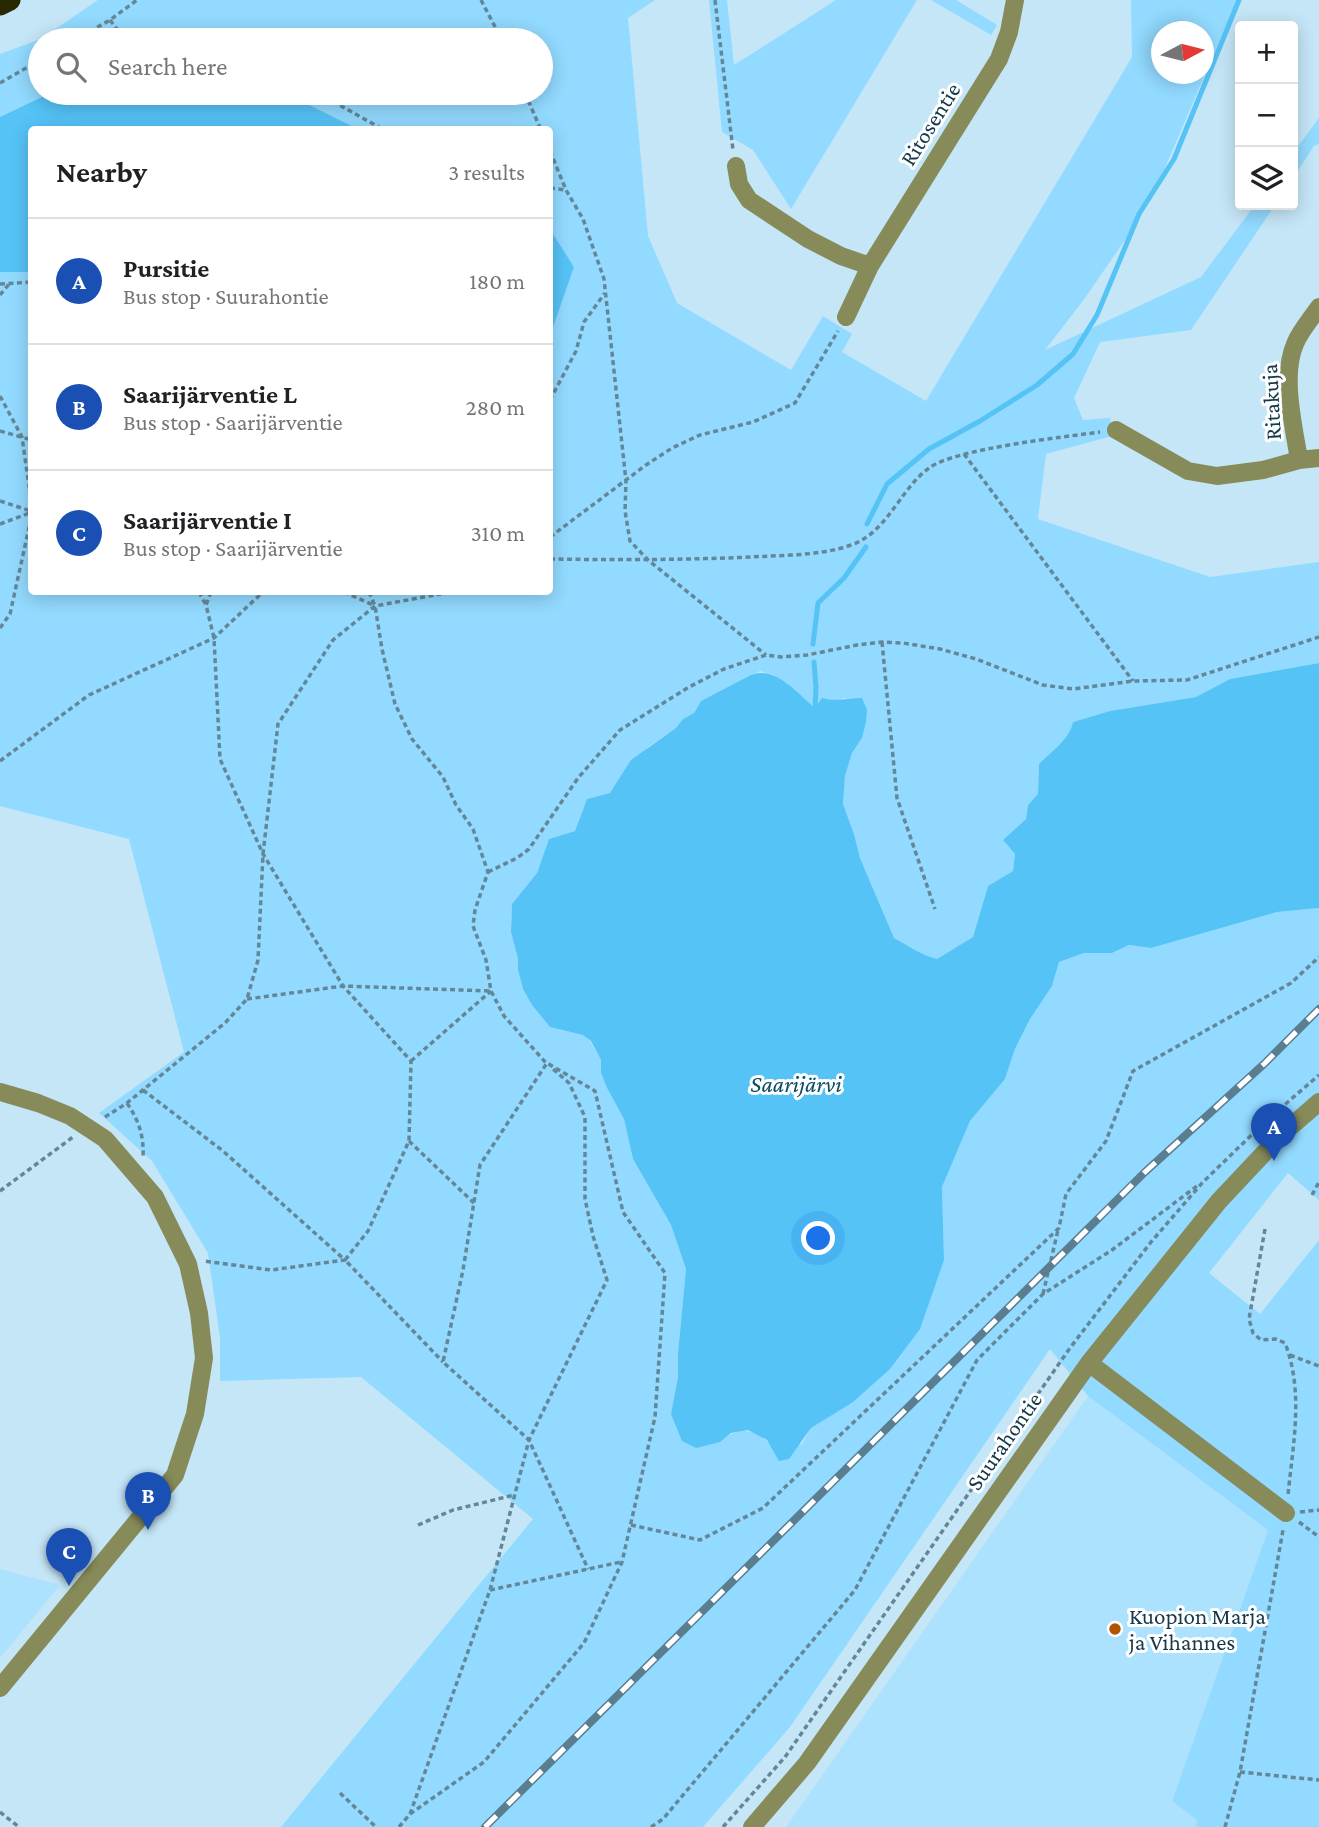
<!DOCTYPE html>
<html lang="en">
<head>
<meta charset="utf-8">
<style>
	body { margin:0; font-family:"Crimson Pro",serif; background:#f2f2f2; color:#202124 }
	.controls { position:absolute; right:21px; top:21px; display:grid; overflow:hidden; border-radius:7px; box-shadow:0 4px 18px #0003 }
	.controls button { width:63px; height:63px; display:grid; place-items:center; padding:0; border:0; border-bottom:2px solid #e0e0e0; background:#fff; color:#202124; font:35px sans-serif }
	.compass { position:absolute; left:1151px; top:21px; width:63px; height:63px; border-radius:50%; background:#fff; box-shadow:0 4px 18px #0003; rotate:83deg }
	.you { position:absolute; left:819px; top:1239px; width:24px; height:24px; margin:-18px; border:5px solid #fff; border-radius:50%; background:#1a73e8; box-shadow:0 0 0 10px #1a73e833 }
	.badge { display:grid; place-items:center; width:46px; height:46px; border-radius:50%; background:#b25500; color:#fff; font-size:23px; font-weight:700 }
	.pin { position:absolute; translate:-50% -58px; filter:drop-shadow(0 2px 4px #0008) }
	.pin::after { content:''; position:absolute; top:37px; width:24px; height:21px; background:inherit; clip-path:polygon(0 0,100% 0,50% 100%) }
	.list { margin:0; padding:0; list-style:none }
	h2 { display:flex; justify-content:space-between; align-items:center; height:91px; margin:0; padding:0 28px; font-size:30px }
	h2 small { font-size:23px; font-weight:400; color:#757577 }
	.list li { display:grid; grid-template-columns:46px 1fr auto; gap:21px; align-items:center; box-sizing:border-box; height:126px; padding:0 28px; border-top:2px solid #e0e0e0 }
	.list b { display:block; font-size:26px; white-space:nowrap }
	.list p { margin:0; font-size:23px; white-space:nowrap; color:#757577 }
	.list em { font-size:23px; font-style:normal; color:#757577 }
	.icon { flex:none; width:38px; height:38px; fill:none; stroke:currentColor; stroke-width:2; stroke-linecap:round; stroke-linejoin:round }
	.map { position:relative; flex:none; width:1319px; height:1827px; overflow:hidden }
	.search { position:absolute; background:#fff; box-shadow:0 4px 18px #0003; left:28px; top:28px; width:525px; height:77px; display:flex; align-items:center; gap:18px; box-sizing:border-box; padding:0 24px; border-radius:38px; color:#757577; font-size:26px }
	.panel { position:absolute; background:#fff; box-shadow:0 4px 18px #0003; left:28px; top:126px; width:525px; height:469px; border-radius:7px }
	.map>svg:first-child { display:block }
	.built { fill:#ace2fe }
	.green { fill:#92daff; fill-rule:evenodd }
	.water { fill:#55c3f6 }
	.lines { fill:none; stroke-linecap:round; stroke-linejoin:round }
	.stream { stroke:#55c3f6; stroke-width:5 }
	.path { stroke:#648798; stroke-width:3.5; stroke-dasharray:5 3.5; stroke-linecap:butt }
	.minor { stroke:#878b59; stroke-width:18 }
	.highway { stroke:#282900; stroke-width:21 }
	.rail-casing { stroke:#5a7e8f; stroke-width:8 }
	.rail { stroke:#fff; stroke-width:5; stroke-dasharray:16; stroke-linecap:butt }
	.poi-dot { fill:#b25500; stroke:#fff; stroke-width:2.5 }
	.labels { text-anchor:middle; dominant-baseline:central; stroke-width:6; stroke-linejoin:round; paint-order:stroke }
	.street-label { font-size:23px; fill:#14394a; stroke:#fff }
	.poi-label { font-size:23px; fill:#14394a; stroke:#fff; text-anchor:start }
	.water-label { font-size:24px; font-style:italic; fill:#0b4b64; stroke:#fff }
</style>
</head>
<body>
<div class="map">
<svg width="1319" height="1827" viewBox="0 0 1319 1827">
	<rect width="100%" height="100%" fill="#c5e6f7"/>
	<path class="built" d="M 1088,1396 L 1268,1530 L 1172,1801 L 1197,1820 L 1196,1827 L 786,1827 Z
		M 0,1569 L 60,1585 L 0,1658 Z"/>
	<path class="green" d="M 98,0 L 655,0 L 628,18 L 648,236 L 677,303 L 791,370 L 823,316 L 852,334 L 842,352 L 926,401 L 1132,57 L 1131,0 L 1237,0 L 1161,177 L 1127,237 L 1085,298 L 1045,350 L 1201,277 L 1255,205 L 1275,205 L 1191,330 L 1100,342 L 1074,398 L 1083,420 L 1110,418 L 1112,436 L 1046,454 L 1038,519 L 1210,577 L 1319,562 L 1319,663 L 1230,679 L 1196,697 L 1110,711 L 1073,722 C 1069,740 1052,751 1039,764 L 1038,794 L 1028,805 L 1026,819 L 1003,840 L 1015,854 L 1013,871 L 988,886 L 973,937 L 937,959 C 921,955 909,945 894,938 L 860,858 L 854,834 L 843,804 L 845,776 L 852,753 L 862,738 L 867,710 L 845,698 L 830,701 L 815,708 L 773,675 L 760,671 L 701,701 L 694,713 L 683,719 L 676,728 L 648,747 L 610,793 L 587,799 L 575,831 L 549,839 L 537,873 L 512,904 L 511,932 L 518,959 L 518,970 L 523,989 L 532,1005 L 550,1027 L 584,1035 L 590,1041 L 601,1060 L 601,1073 L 607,1088 L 624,1119 L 633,1159 L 671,1225 L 686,1269 L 678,1353 L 678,1377 L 671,1414 L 720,1442 C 739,1425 759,1428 774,1450 L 802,1444 L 811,1428 L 828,1417 L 944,1260 L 942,1187 L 970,1121 L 1005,1079 L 1015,1049 L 1030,1019 L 1052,986 L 1059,962 L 1084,953 L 1112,953 L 1129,945 L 1151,948 L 1277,912 L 1319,908 L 1319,1200 L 1288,1173 L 1209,1273 L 1260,1314 L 1319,1240 L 1319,1827 L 1196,1827 L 1197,1820 L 1172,1801 L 1268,1530 L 1088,1396 L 1050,1349 L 790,1727 L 703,1827 L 281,1827 L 533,1519 L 361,1377 L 220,1381 L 220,1338 L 208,1253 L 152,1161 L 99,1113 L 184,1052 L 129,839 L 0,806 L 0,272 L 31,272 L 32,592 L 550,592 L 550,336 L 574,267 L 550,229 L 550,130 L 358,129 L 285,93 L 541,93 L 541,40 L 40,40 L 40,93 L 50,93 L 0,117 L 0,54 L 41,39 ZM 1162,32 L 1204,32 L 1204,74 L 1162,74 Z
		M 709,0 L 727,0 L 734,65 L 836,0 L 917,0 L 791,209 L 753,150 L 722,132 Z
		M 931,0 L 956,0 L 997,25 L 991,35 Z
		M 1319,118 L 1319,144 L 1314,146 L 1293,178 L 1293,153 Z"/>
	<path class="water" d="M 50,93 L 285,93 L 358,129 L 32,130 L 31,272 L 0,272 L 0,117 Z
		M 550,229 L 574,267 L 550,336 Z
		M 1319,663 L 1319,908 L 1277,912 L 1151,948 L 1129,945 L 1112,953 L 1084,953 L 1059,962 L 1052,986 L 1030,1019 L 1015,1049 L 1005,1079 L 970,1121 L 942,1187 L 944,1260 L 920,1329 L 890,1369 L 853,1402 L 811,1428 L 789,1459 L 779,1461 L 767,1440 L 748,1430 L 731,1433 L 720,1442 L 696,1448 L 682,1441 L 671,1414 L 678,1377 L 678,1353 L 686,1269 L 671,1225 L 633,1159 L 624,1119 L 607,1088 L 601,1073 L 601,1060 L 591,1041 L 583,1035 L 550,1027 L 532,1005 L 523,989 L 518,970 L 518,959 L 511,932 L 512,904 L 537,873 L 549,839 L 575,831 L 587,799 L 610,793 L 631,760 L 676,728 L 683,719 L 694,713 L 701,701 L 751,675 C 775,665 798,694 815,708 L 822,698 C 834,702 849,698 862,698 L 867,710 L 866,722 L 862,738 L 852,753 L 845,776 L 843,804 L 854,834 L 860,858 L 894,938 C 908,945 921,955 937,959 L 973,937 L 988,886 L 1013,871 L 1015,854 L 1003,840 L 1026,819 L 1028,805 L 1038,794 L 1039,764 C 1052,751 1069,740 1073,722 L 1110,711 L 1196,697 L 1230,679 Z"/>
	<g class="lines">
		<path class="stream" d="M 867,524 L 887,484 L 929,449 L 980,421 L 1037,385 L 1073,354 L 1097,315 L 1139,214 L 1174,159 L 1239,0
			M 813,644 L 818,603 L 844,578 L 866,547
			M 814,662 L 816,687 L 815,708"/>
		<path class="path" d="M 481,0 L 502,40
			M 715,0 L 733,150
			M 110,20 L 125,40
			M 75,40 L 110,20 L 137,0
			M 0,83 L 40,60
			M 318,93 L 384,130
			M 525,93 L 541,130
			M 550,151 L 566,190 L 583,219 L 604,279 L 626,481 L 625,511 L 630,541 L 648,560 L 766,655
			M 550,188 L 566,190
			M 0,284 L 32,282
			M 0,295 L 10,283
			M 0,396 L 22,437 L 32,507
			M 550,400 L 576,351 L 584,322 L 605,293
			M 0,431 L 32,440
			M 964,454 L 1133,681
			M 0,501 L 31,511
			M 0,524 L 32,512
			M 550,537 L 646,465 L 672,448 L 700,435 L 753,422 L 795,403 L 838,331
			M 550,559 C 617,560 684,560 751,557 C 784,555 820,556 851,545 C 887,533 900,489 929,468 C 954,449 1064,437 1100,432
			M 199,592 L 206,605
			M 211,592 L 206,605 L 214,638 L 220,759 L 263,854 L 343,986 L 411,1061 L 409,1141 L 368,1231 L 345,1260 L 443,1362
			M 344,592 L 373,605
			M 369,592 L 375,606 L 382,649 L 395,704 L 412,739 L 443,777 L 456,805 L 473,829 L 488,872 L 475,910 L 473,926 L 486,960 L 491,991 L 504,1016 L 547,1064
			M 0,628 L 10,614 L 32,514
			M 882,642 L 897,798 L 935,909
			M 0,761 L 89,695 L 214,638 L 263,592
			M 488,872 L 517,858 L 529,849 L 578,778 L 620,730 L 689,687 L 724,669 L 766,655 L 781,657 L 807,655 L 857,645 L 882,642 L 903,643 L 940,649 L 976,659 L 1043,685 L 1073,689 L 1133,681 L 1187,680 L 1319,637
			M 247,999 L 343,986 L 491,991
			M 411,1061 L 491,991
			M 143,1090 L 223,1151 L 345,1260 L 271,1270 L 204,1261
			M 127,1103 C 139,1121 144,1136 143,1157
			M 105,1117 L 127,1103 L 225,1023 L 247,999 L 258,960 L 263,854 L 278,724 L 333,640 L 375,606 L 451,592
			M 409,1141 L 474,1203
			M 0,1191 L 73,1137
			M 1312,1195 L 1319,1182
			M 1265,1229 L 1249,1319 L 1253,1333 L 1261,1340 L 1276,1339 L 1285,1343 C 1304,1392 1293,1444 1288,1495
			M 1043,1294 L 1058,1230
			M 1290,1355 L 1319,1366
			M 1300,1512 L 1319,1510
			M 1299,1522 L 1319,1537
			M 418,1525 L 453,1510 L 514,1495
			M 631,1525 L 700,1540 L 763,1508 L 1059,1228 L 1066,1194 L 1106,1141 L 1133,1071 L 1291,983 L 1319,957
			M 490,1590 L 621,1562
			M 1240,1772 L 1319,1780
			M 340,1793 L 376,1827
			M 0,1812 L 19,1827
			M 410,1814 L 484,1762 L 584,1643 L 622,1562 L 655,1417 L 665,1273 L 623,1212 L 595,1091 L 547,1063 L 480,1165 L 463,1270 L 443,1362 L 529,1440 L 588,1569
			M 399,1827 L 410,1814 L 490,1590 L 529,1440 L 607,1280 L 593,1236 L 585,1199 L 585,1117 L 569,1083 L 553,1069
			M 651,1827 L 663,1819 L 855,1590 L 977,1360 L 1043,1294 L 1112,1250 L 1197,1186
			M 723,1827 L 785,1757 L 1070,1348 L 1151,1242 L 1203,1182 L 1267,1120 L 1319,1075
			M 1225,1827 L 1240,1772 L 1283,1530"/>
		<path class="minor" d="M 736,166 L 739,184 L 749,200 L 808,239 L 841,256 L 870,266
			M 846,317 L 870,266 L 999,59 L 1009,32 L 1015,0
			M 1116,430 L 1188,471 L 1217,476 L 1263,470 L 1299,460 L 1319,458
			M 1299,460 C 1294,427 1281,376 1295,344 C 1300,331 1311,319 1319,307
			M 0,1092 L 38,1103 L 70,1116 L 105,1139 L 155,1197 L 188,1264 L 199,1313 L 204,1358 L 195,1414 L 175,1475 L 0,1688
			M 1089,1363 L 1286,1513
			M 752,1827 L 807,1763 L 1089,1363 L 1219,1201 L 1281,1135 L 1319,1102"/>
		<path class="highway" d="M 0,5 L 10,0"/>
		<defs>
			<path id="rail" d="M 485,1827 L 1145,1172 L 1264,1064 L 1319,1009"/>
		</defs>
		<use href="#rail" class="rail-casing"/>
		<use href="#rail" class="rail"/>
	</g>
	<circle class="poi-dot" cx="1115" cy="1629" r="7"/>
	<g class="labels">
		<g class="street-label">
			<text transform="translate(930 124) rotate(-58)">Ritosentie</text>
			<text transform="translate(1271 402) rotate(-93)">Ritakuja</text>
			<text transform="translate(1004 1441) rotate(-55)">Suurahontie</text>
		</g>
		<g class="poi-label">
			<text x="1129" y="1616">Kuopion Marja<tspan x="1129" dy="26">ja Vihannes</tspan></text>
		</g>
		<g class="water-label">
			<text x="796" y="1083">Saarijärvi</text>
		</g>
	</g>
</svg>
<div class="controls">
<button>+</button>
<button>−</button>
<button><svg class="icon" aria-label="layers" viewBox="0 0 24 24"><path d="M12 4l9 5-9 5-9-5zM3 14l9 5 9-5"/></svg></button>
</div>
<svg class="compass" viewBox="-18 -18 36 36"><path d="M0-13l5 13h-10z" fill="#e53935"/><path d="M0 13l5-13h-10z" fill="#757577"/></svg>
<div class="you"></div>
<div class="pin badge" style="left:1274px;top:1161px;background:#1a4fb4">A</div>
<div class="pin badge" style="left:148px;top:1530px;background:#1a4fb4">B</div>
<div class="pin badge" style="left:69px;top:1586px;background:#1a4fb4">C</div>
<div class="search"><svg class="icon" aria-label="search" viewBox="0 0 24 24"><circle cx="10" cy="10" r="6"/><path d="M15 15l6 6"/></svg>Search here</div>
<section class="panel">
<h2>Nearby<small>3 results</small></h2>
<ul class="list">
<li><span class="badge" style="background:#1a4fb4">A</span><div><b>Pursitie</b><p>Bus stop · Suurahontie</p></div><em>180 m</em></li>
<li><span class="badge" style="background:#1a4fb4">B</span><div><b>Saarijärventie L</b><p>Bus stop · Saarijärventie</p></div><em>280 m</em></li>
<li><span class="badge" style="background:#1a4fb4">C</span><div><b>Saarijärventie I</b><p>Bus stop · Saarijärventie</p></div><em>310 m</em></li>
</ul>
</section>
</div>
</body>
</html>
